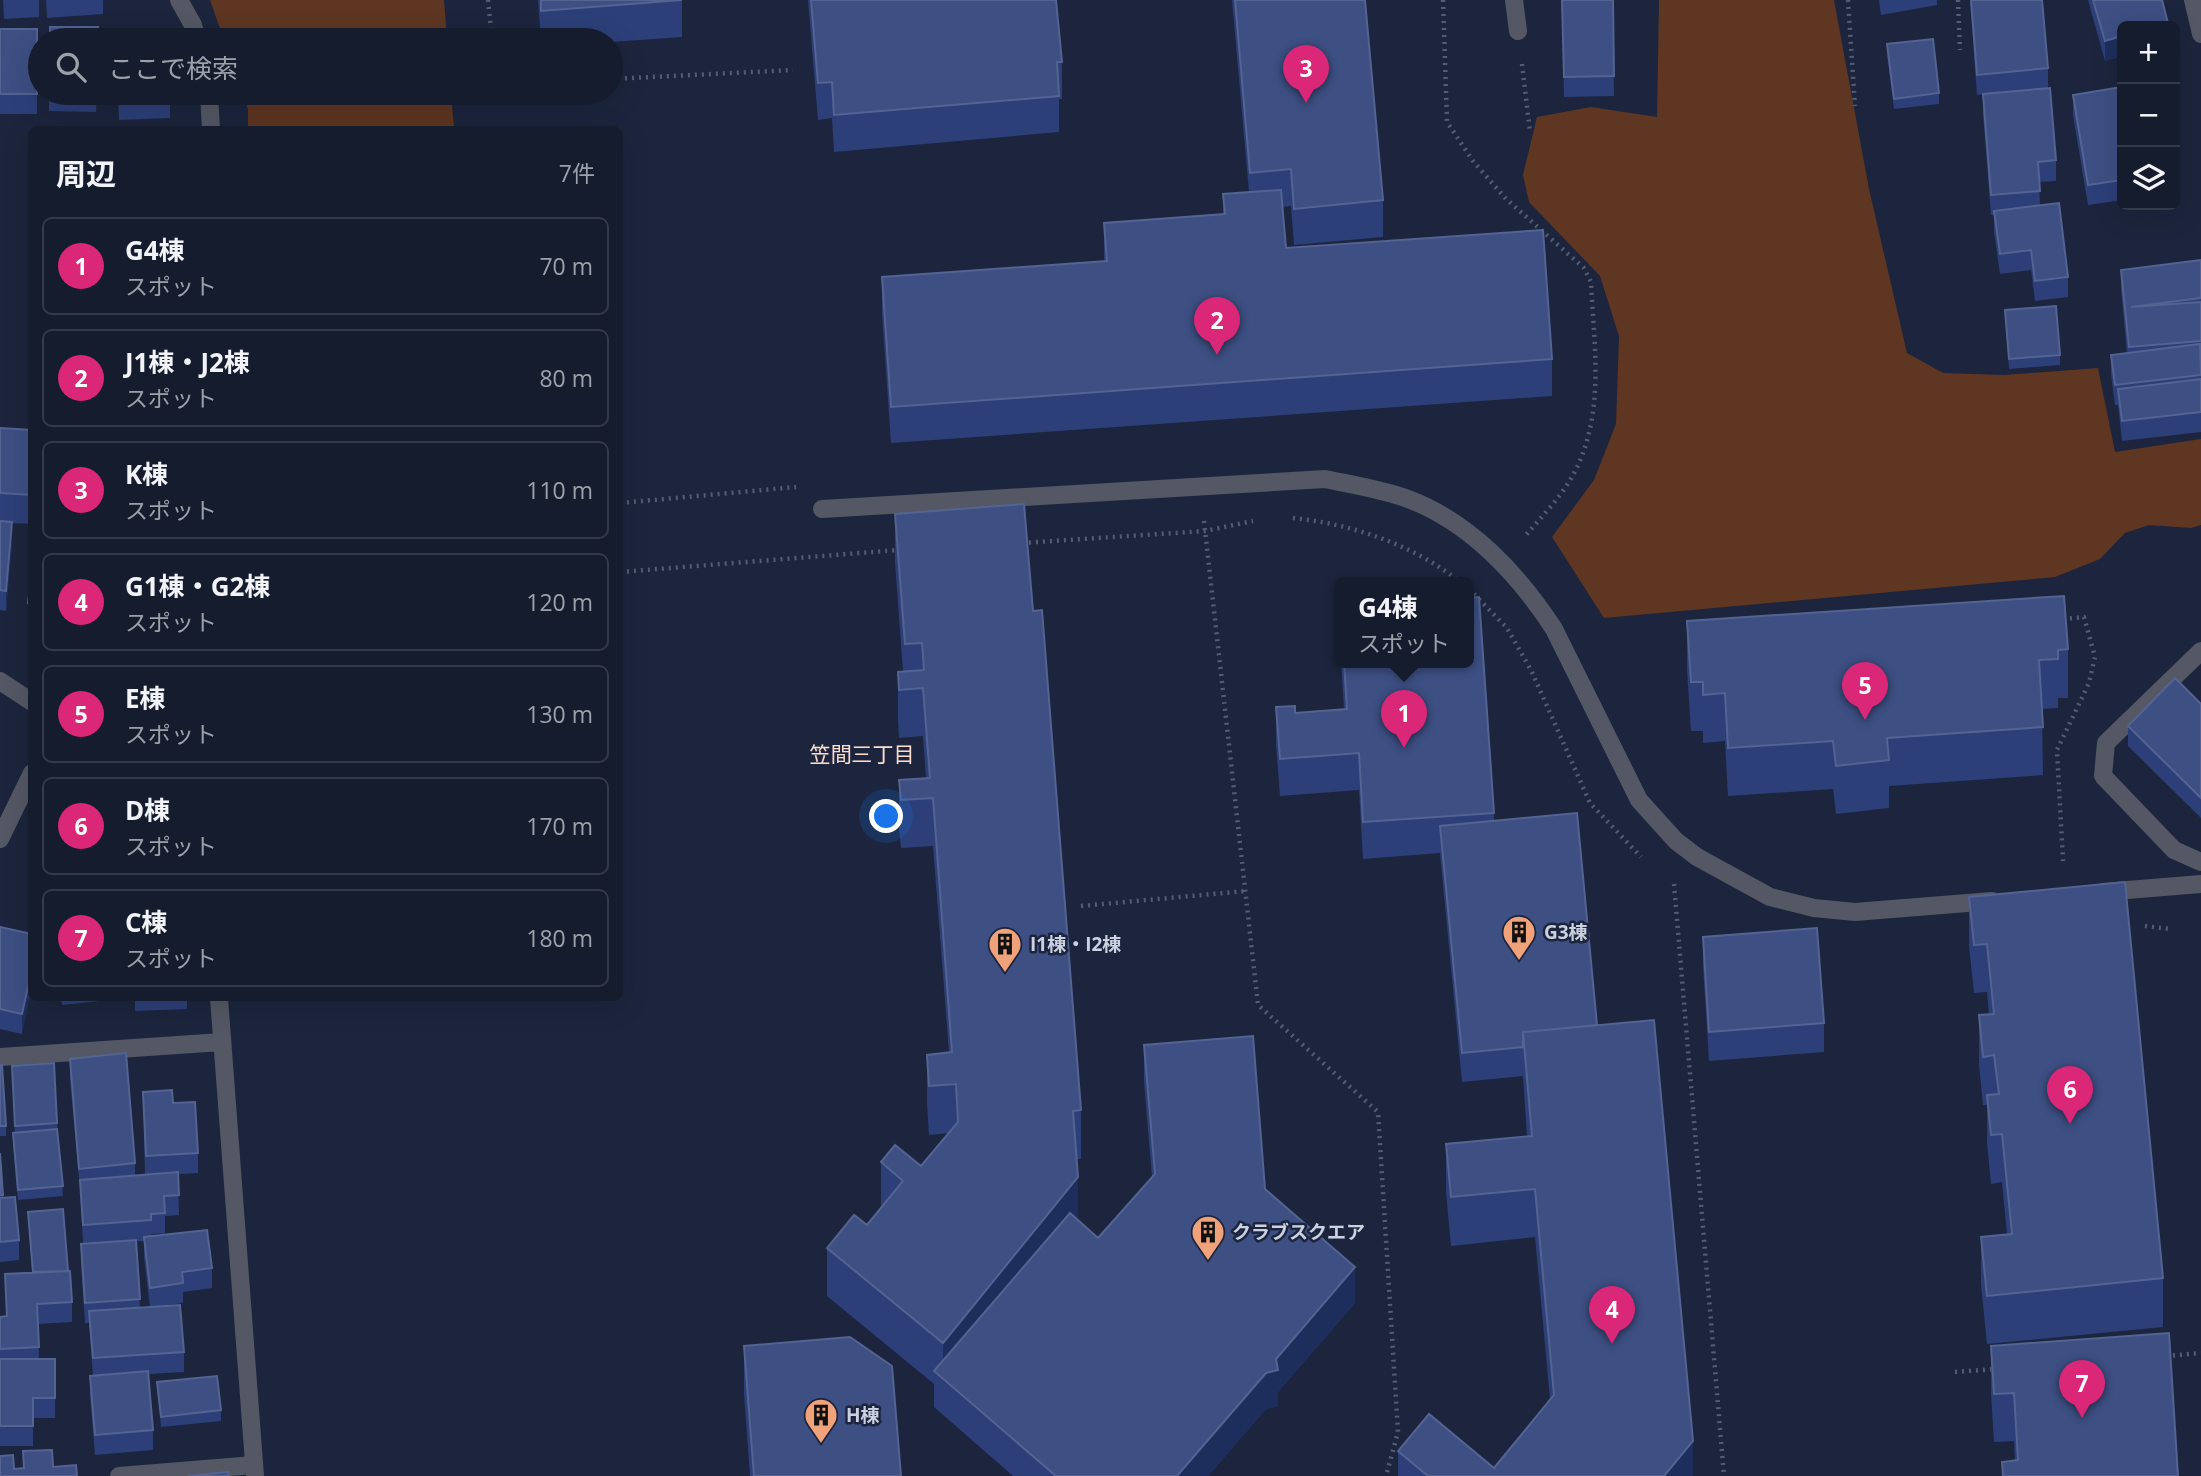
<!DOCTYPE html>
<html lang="ja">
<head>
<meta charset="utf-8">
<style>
	body { margin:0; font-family:"Open Sans","Noto Sans JP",sans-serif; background:#1e2536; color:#f1f3f6 }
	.controls { position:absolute; right:21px; top:21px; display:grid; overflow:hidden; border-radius:10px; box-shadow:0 7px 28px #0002 }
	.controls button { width:63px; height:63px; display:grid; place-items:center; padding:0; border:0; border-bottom:2px solid #343a4a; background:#151c2e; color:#f1f3f6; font:35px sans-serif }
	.you { position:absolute; left:887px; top:817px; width:24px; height:24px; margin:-18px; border:5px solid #fff; border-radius:50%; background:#1a73e8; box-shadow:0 0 0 10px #1a73e833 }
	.badge { display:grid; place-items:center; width:46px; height:46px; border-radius:50%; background:#db2777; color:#fff; font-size:23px; font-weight:700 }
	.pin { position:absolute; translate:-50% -58px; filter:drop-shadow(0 2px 4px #0008) }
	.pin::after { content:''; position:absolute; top:37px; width:24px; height:21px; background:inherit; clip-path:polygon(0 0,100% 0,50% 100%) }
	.popup { position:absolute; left:1334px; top:577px; width:140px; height:91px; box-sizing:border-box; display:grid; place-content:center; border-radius:10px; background:#151c2e; filter:drop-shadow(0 2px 5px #0005); font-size:23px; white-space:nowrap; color:#9da1aa }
	.popup b { font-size:26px; color:#f1f3f6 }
	.popup::after { content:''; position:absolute; left:50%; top:100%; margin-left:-14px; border:14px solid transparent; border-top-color:#151c2e }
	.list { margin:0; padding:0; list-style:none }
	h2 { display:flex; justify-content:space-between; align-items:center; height:91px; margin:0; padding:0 28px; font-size:30px }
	h2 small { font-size:23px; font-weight:400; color:#9da1aa }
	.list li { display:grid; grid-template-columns:46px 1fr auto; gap:21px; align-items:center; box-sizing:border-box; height:98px; margin:0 14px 14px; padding:0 14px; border:2px solid #343a4a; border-radius:10px }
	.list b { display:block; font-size:26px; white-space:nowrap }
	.list p { margin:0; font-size:23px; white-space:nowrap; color:#9da1aa }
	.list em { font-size:23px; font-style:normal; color:#9da1aa }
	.icon { flex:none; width:38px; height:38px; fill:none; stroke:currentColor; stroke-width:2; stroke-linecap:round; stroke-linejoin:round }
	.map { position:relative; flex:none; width:2201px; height:1476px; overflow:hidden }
	.search { position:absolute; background:#151c2e; box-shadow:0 7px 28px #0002; left:28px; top:28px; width:595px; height:77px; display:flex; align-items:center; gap:18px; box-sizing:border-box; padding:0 24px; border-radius:38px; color:#9da1aa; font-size:26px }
	.panel { position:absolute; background:#151c2e; box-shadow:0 7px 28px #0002; left:28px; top:126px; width:595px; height:875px; border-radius:10px }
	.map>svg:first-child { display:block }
	.green { fill:#5e3622 }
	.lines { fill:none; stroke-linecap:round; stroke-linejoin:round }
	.path { stroke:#545d72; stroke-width:4.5; stroke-dasharray:2 5; stroke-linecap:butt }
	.street { stroke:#535864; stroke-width:18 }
	.wall { fill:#2c3f78; fill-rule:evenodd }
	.shaded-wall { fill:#1e2e5c }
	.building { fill:#3d4f83; stroke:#536392; stroke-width:2 }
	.labels { text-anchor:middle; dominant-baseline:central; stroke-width:5; stroke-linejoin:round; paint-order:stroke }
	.poi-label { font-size:19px; font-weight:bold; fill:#cad1e1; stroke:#1c253d; text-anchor:start }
	.neighbourhood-label { font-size:21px; fill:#fbdccd; stroke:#1c253d }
</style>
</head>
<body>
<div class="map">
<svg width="2201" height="1476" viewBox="0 0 2201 1476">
	<rect width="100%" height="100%" fill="#1c253d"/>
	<path class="green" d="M 210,0 L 444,0 L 447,40 L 224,40 Z
		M 1659,0 L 1834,0 L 1869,189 L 1907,353 L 1943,373 L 2004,375 L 2098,368 L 2115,452 L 2201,439 L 2201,525 L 2191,528 L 2149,525 L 2125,533 L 2100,559 L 2055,577 L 1604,618 L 1552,537 L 1594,480 L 1616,424 L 1619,336 L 1600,276 L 1529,202 L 1523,175 L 1537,117 L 1591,107 L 1657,117 Z
		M 242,93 L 451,93 L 454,129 L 248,129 L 248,109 Z"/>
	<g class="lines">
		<path class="path" d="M 488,0 L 492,40
			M 1443,0 L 1447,122 L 1473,161 L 1506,199 L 1584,268 L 1591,282 C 1594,344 1604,405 1579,463 C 1567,491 1544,514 1525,536
			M 1848,0 L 1855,106
			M 1958,0 L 1960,50
			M 1522,64 L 1530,132
			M 611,79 L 793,70
			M 620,503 L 796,487
			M 1293,518 C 1352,524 1414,545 1460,582
			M 1204,521 L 1258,1005 L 1378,1112 L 1398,1432 L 1386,1476
			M 1022,543 L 1205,531 L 1253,521
			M 620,572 L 898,550
			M 1469,589 L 1507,628 L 1531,670 L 1590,803 L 1641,857
			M 2063,619 L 2084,617 L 2095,657 L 2089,683 L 2057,750 L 2063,861
			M 1674,884 L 1724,1476
			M 1081,906 L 1246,891
			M 2145,926 L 2169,929
			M 2166,1356 L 2201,1353
			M 1955,1372 L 1996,1369"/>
		<path class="street" d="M 179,0 L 193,25 L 197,40
			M 1514,0 L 1518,31
			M 2193,0 L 2201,34
			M 209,93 L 211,130
			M 822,509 L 1325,479 C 1353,485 1381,489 1408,499 C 1470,522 1519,575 1554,629 L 1639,800 L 1676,841 L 1697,857 L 1770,897 L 1814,908 L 1855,912 L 1992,901
			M 2201,651 L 2106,743 L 2103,776 L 2174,850 L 2201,862
			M 0,681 L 32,702
			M 0,839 L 32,773
			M 2103,892 L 2201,884
			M 219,998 L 255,1476
			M 0,1057 L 222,1042
			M 119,1476 L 254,1465"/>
	</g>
	<path class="wall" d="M 3,0 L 39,0 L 39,17 L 4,19 Z
		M 46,0 L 103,0 L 103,14 L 47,18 Z
		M 538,0 L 682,0 L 682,37 L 611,42 L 611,40 L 541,40 Z
		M 808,0 L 1056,0 L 1062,62 L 1062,99 L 1059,99 L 1059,132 L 834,152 L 832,118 L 818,120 Z
		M 1232,0 L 1365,0 L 1383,200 L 1383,237 L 1294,245 L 1291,206 L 1282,207 L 1286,248 L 1552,359 L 1552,396 L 891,443 L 882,313 L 882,277 L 1104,261 L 1104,223 L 1223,214 L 1223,194 L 1249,192 Z
		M 1562,0 L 1613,0 L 1614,96 L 1564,97 Z
		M 1879,0 L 1937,0 L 1937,5 L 1881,15 Z
		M 1970,0 L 2042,0 L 2048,68 L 2048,88 L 2056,160 L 2056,181 L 2039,182 L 2040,205 L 2068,277 L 2068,297 L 2035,301 L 2031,270 L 2000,274 L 1994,231 L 1994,215 L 1991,215 L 1983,114 L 1983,94 L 1977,95 Z
		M 2088,0 L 2162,0 L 2168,26 L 2122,26 L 2122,56 L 2105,61 Z
		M 0,29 L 37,29 L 37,114 L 0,114 Z
		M 1887,44 L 1939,93 L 1939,104 L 1894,109 L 1887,54 Z
		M 2122,87 L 2122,200 L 2088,205 L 2073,115 L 2073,95 Z
		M 49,93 L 97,93 L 96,112 L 49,111 Z
		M 118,93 L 170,93 L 170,118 L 119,120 Z
		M 2201,260 L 2201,432 L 2122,441 L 2118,405 L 2115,405 L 2111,375 L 2111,355 L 2127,353 L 2121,290 L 2121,270 Z
		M 2005,310 L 2060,355 L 2060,365 L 2009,369 Z
		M 0,428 L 32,430 L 32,524 L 12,523 L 12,542 L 6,611 L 0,610 Z
		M 895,514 L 1033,611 L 1081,1110 L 1081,1159 L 1077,1159 L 1078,1220 L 1098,1238 L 1152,1177 L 1144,1082 L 1144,1045 L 1265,1189 L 1355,1303 L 1278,1392 L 1278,1406 L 1266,1409 L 1208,1476 L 1013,1476 L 934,1407 L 934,1384 L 827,1296 L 827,1248 L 867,1225 L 881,1208 L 881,1162 L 921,1166 L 949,1133 L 929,1135 L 927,1103 L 927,1055 L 949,1052 L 933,846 L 901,848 L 899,828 L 899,780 L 926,778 L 923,736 L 899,738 L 898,720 L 898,672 L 903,671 L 895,562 Z
		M 32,569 L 32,623 L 28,623 L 28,603 Z
		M 1687,621 L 2068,649 L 2068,698 L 2058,698 L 2058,708 L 2042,709 L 2043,775 L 1889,786 L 1889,808 L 1836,814 L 1833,789 L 1728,796 L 1725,741 L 1703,743 L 1703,731 L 1691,731 L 1687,670 Z
		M 1341,662 L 1469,662 L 1494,813 L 1494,821 L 1597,1025 L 1693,1476 L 1398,1476 L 1398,1451 L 1494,1468 L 1550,1399 L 1535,1237 L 1451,1246 L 1446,1192 L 1446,1144 L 1527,1136 L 1523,1076 L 1462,1082 L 1440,853 L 1363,859 L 1359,790 L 1280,796 L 1276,744 L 1276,707 L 1295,713 L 1344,709 Z
		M 2201,704 L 2201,818 L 2128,746 L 2128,726 Z
		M 1969,897 L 2163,1278 L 2163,1327 L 1987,1344 L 1981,1285 L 1981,1237 L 2007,1235 L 2002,1182 L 1991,1184 L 1987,1143 L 1987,1105 L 1983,1105 L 1979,1064 L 1979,1015 L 1989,1014 L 1987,992 L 1974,993 L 1969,946 Z
		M 0,927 L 32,934 L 22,1034 L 0,1029 Z
		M 1703,937 L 1824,1023 L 1824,1052 L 1709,1061 L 1703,966 Z
		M 61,998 L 120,998 L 120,999 L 62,1005 Z
		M 135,998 L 187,998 L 187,1009 L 135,1011 Z
		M 70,1059 L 135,1163 L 135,1176 L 145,1175 L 143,1092 L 173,1103 L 198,1153 L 198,1173 L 178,1174 L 179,1215 L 165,1216 L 165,1233 L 151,1234 L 151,1236 L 212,1268 L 212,1288 L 183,1292 L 183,1303 L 160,1306 L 184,1352 L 184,1372 L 148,1374 L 153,1430 L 153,1450 L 95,1455 L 90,1396 L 90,1376 L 93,1376 L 89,1323 L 85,1323 L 81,1264 L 81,1244 L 83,1243 L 80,1189 L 70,1079 ZM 136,1241 L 144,1241 L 144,1257 L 150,1307 L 140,1308 Z
		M 0,1065 L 6,1126 L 6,1136 L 0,1136 Z
		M 12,1066 L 57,1123 L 63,1196 L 18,1200 L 13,1143 L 13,1133 L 15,1133 Z
		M 0,1153 L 3,1198 L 19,1240 L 19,1260 L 0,1262 Z
		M 28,1212 L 68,1271 L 72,1302 L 72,1322 L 38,1324 L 39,1359 L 55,1359 L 55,1418 L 33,1418 L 33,1446 L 0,1446 L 0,1317 L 6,1316 L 5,1274 L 32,1272 Z
		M 744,1346 L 901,1476 L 750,1476 L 744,1394 Z
		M 1991,1346 L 2178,1476 L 2002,1476 L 2002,1462 L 2015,1461 L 2014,1441 L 1994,1442 L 1991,1394 Z
		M 157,1382 L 221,1410 L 221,1421 L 161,1427 Z"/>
	<path class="shaded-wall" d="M 2122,36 L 2122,56 L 2105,61 L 2105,41 Z
		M 12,522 L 12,542 L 6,611 L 6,591 Z
		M 32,969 L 32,989 L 22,1034 L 22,1014 Z
		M 1078,1177 L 1078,1225 L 943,1378 L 943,1343 Z
		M 1355,1267 L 1355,1303 L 1278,1392 L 1278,1406 L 1266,1409 L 1208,1476 L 1177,1476 Z
		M 1693,1441 L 1693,1476 L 1664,1476 Z"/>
	<path class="building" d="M 541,0 L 682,0 L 541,11 Z
		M 811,0 L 1056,0 L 1062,62 L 1057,62 L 1059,96 L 834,115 L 832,82 L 818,83 Z
		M 1235,0 L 1365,0 L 1383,200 L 1294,209 L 1291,169 L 1250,173 Z
		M 1562,0 L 1613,0 L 1614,76 L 1564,77 Z
		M 1971,0 L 2042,0 L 2048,68 L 1977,75 Z
		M 2093,0 L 2162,0 L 2168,23 L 2157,26 L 2122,26 L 2122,36 L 2105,41 Z
		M 50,27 L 98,27 L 97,40 L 50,40 Z
		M 0,29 L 37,29 L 37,94 L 0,94 Z
		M 168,31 L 168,40 L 117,40 L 117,33 Z
		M 1933,39 L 1939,93 L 1894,99 L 1887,44 Z
		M 2122,87 L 2122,180 L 2088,185 L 2073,95 Z
		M 2050,88 L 2056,160 L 2038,162 L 2040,191 L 1991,195 L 1983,94 Z
		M 118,93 L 170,93 L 170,98 L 119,100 Z
		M 1281,190 L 1286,248 L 1543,230 L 1552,359 L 891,407 L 882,277 L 1107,261 L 1104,223 L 1225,214 L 1223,194 Z
		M 2059,203 L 2068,277 L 2035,281 L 2031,250 L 2000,254 L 1994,211 Z
		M 2201,260 L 2201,298 L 2131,307 L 2201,302 L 2201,341 L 2129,347 L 2121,270 Z
		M 2056,306 L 2060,355 L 2009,359 L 2005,310 Z
		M 2200,344 L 2201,375 L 2115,385 L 2111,355 Z
		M 2201,379 L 2201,412 L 2122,421 L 2118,389 Z
		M 0,428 L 32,430 L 32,495 L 0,493 Z
		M 1024,504 L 1033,611 L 1042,610 L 1081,1110 L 1073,1111 L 1078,1177 L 943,1343 L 827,1248 L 854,1215 L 867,1225 L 903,1181 L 881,1162 L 895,1145 L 921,1166 L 958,1122 L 956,1084 L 929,1086 L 927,1055 L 952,1052 L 933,798 L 901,800 L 899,780 L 930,778 L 923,688 L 899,690 L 898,672 L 924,670 L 922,643 L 905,644 L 895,514 Z
		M 0,521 L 12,522 L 6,591 L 0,590 Z
		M 32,569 L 32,603 L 28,603 Z
		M 2064,596 L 2068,649 L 2058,650 L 2058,659 L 2039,660 L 2043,727 L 1887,738 L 1889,760 L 1836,766 L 1833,741 L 1728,748 L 1725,693 L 1703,695 L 1703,682 L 1691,682 L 1687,621 Z
		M 1479,597 L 1494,813 L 1363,822 L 1359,753 L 1280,759 L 1276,707 L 1295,706 L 1295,713 L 1347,709 L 1344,662 L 1469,662 L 1469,598 Z
		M 2175,678 L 2201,704 L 2201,798 L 2128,726 Z
		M 1577,813 L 1597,1025 L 1523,1032 L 1523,1047 L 1462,1053 L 1440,826 Z
		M 2125,882 L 2163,1278 L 1987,1296 L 1981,1237 L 2012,1234 L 2002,1134 L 1991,1135 L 1987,1095 L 1999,1094 L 1994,1055 L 1983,1057 L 1979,1015 L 1994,1014 L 1987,944 L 1974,945 L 1969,897 Z
		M 0,927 L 32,934 L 32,969 L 22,1014 L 0,1009 Z
		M 1817,928 L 1824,1023 L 1709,1032 L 1703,937 Z
		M 1654,1020 L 1693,1441 L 1664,1476 L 1428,1476 L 1398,1451 L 1429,1414 L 1494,1468 L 1554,1395 L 1535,1189 L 1451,1197 L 1446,1144 L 1532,1136 L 1523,1032 Z
		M 1253,1036 L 1265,1189 L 1355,1267 L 1276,1359 L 1278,1370 L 1266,1373 L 1177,1476 L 1056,1476 L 934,1371 L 1070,1213 L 1098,1238 L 1155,1174 L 1144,1045 Z
		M 126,1053 L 135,1163 L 79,1169 L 70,1059 Z
		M 54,1063 L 57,1123 L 15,1126 L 12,1066 Z
		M 0,1065 L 2,1065 L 6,1126 L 0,1126 Z
		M 172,1090 L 173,1103 L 195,1102 L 198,1153 L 146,1156 L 143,1092 Z
		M 57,1129 L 63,1186 L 18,1190 L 13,1133 Z
		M 0,1153 L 3,1195 L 0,1195 Z
		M 178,1172 L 179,1195 L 164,1196 L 165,1213 L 151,1214 L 151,1220 L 83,1225 L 80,1180 Z
		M 15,1197 L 19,1240 L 0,1242 L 0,1198 Z
		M 63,1209 L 68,1271 L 33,1272 L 28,1212 Z
		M 207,1230 L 212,1268 L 182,1272 L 183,1283 L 150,1288 L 144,1237 Z
		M 136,1240 L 140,1299 L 85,1303 L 81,1244 Z
		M 70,1271 L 72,1302 L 37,1304 L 39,1347 L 0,1349 L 0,1317 L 7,1316 L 5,1274 Z
		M 180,1305 L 184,1352 L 93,1358 L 89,1311 Z
		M 2169,1333 L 2178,1476 L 2003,1476 L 2002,1462 L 2018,1460 L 2014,1393 L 1994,1394 L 1991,1346 Z
		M 850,1337 L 892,1366 L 901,1476 L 754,1476 L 744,1346 Z
		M 0,1359 L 55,1359 L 55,1398 L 33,1398 L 33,1426 L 0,1426 Z
		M 148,1371 L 153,1430 L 95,1435 L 90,1376 Z
		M 217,1376 L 221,1410 L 161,1417 L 157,1382 Z
		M 52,1450 L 53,1467 L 76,1465 L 77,1476 L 0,1476 L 0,1456 L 13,1455 L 14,1469 L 24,1468 L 23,1451 Z
		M 228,1472 L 229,1476 L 187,1476 Z"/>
	<defs>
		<symbol id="building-pin" viewBox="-11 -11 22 30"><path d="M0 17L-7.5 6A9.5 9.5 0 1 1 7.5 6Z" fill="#f0a27a" stroke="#1c253d"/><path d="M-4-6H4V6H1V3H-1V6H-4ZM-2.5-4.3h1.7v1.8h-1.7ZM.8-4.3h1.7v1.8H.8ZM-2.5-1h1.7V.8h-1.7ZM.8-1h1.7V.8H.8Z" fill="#111"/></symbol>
	</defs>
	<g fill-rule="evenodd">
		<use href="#building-pin" x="1500" y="913" width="38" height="52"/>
		<use href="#building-pin" x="986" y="925" width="38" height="52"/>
		<use href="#building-pin" x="1189" y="1213" width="38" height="52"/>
		<use href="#building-pin" x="802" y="1396" width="38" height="52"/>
	</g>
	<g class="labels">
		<g class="poi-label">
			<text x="1544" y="932">G3棟</text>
			<text x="1030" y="944">I1棟・I2棟</text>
			<text x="1232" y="1232">クラブスクエア</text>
			<text x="846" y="1415">H棟</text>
		</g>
		<g class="neighbourhood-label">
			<text x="862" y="754">笠間三丁目</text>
		</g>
	</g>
</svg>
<div class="controls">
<button>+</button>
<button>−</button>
<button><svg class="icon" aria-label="layers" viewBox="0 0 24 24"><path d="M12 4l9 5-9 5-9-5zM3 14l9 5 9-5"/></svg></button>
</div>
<div class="you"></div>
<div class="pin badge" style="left:1404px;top:748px">1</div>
<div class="popup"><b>G4棟</b>スポット</div>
<div class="pin badge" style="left:1217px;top:355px">2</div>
<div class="pin badge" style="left:1306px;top:103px">3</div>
<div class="pin badge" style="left:1612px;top:1344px">4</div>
<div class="pin badge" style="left:1865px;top:720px">5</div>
<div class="pin badge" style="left:2070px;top:1124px">6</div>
<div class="pin badge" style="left:2082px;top:1418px">7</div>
<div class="search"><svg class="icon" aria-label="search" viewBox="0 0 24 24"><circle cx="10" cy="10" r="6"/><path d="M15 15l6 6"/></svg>ここで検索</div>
<section class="panel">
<h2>周辺<small>7件</small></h2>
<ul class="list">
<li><span class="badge">1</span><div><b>G4棟</b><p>スポット</p></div><em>70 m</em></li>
<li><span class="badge">2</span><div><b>J1棟・J2棟</b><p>スポット</p></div><em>80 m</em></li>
<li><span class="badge">3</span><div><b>K棟</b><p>スポット</p></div><em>110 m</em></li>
<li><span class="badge">4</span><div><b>G1棟・G2棟</b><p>スポット</p></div><em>120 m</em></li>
<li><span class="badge">5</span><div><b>E棟</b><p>スポット</p></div><em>130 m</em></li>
<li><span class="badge">6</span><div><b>D棟</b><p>スポット</p></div><em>170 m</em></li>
<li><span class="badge">7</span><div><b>C棟</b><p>スポット</p></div><em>180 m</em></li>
</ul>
</section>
</div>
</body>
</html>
